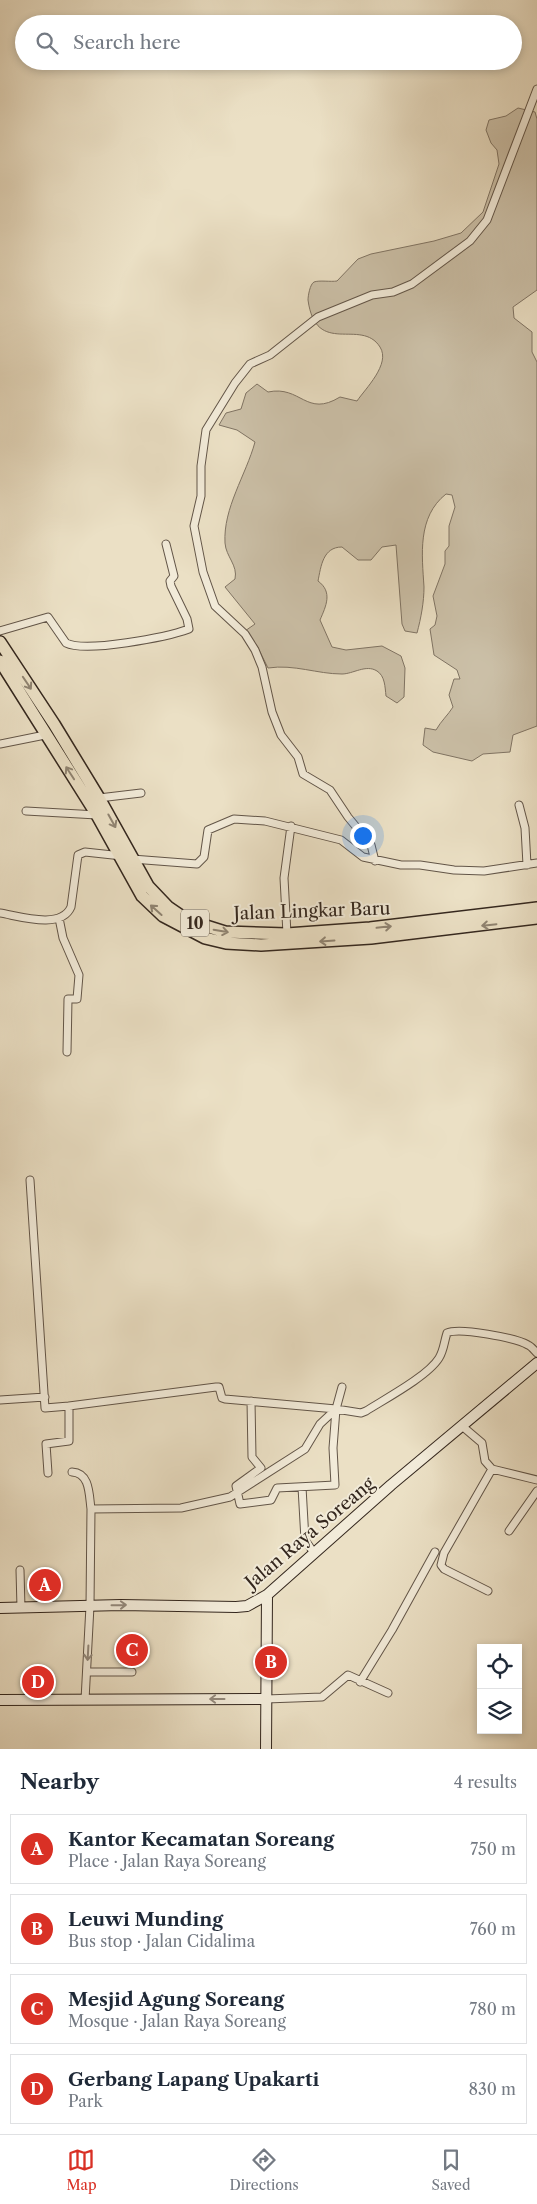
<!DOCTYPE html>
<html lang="en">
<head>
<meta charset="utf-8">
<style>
	body { margin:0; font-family:"Libre Caslon Text",serif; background:#f6f6f7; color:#1f2937 }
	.controls { position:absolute; right:15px; bottom:15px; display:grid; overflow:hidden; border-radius:0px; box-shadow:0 2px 8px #0003 }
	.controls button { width:45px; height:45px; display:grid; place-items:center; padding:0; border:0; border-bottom:1px solid #e0e1e3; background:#fff; color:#1f2937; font:25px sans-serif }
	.you { position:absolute; left:362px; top:835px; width:18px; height:18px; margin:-12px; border:4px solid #fff; border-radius:50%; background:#1a73e8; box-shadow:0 0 0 8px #1a73e833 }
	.badge { display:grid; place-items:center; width:32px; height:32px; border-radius:50%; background:#d93025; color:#fff; font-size:16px; font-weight:700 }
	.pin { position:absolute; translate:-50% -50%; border:2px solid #fff; box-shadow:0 1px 5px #0006 }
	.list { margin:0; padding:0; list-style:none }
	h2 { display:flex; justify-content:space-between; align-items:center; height:65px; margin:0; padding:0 20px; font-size:21px }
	h2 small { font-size:16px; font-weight:400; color:#747a83 }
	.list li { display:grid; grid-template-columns:32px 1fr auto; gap:15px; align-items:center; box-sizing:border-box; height:70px; margin:0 10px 10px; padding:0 10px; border:1px solid #e0e1e3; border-radius:0px }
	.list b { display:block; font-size:19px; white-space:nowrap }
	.list p { margin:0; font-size:16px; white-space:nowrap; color:#747a83 }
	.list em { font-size:16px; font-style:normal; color:#747a83 }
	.icon { flex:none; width:28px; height:28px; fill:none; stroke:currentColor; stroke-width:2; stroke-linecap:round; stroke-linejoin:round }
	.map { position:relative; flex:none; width:537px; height:1749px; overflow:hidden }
	.search { position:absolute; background:#fff; box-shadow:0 2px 8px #0003; left:15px; right:15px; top:15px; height:55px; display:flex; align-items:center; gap:12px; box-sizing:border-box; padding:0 18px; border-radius:28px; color:#747a83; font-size:19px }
	.sheet { height:385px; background:#fff }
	nav { display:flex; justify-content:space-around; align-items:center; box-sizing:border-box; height:70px; border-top:1px solid #e0e1e3; background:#fff; font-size:14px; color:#747a83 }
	nav a { display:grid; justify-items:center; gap:2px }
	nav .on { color:#d93025 }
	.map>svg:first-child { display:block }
	.green { fill:#ccc1a9; stroke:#807464 }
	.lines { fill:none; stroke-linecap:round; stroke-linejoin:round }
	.minor-casing { stroke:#625548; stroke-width:9 }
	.secondary-casing { stroke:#34271e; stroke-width:12 }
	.trunk-casing { stroke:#34271e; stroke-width:14 }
	.minor { stroke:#f2ebd9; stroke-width:7 }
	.secondary { stroke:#f2ebd9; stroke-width:10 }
	.trunk { stroke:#ebe0c5; stroke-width:11 }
	.oneway { stroke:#908472 }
	.oneway2 { stroke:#93897c }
	.labels { text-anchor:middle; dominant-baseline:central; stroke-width:4; stroke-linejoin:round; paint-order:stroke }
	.shield { fill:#f2ebd9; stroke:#6d6256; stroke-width:1 }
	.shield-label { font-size:16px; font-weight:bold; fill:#34271e }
	.street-label { font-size:18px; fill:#34271e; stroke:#f2ebd9 }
</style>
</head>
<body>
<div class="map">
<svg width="537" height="1749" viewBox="0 0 537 1749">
	<rect width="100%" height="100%" fill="#ebe0c5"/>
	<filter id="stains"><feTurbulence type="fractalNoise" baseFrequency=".004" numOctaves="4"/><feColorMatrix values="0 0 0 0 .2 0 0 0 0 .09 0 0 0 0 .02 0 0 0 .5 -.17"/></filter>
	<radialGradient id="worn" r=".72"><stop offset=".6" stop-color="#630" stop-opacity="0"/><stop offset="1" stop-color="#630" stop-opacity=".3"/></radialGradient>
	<path class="green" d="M 518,108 L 535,112 L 537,119 L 537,290 L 513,307 L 514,318 L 532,332 L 532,352 L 537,362 L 537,726 L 513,735 L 510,752 L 483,754 L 472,761 L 433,752 L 423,745 L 425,728 L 436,730 C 441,721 448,715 453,707 L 449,695 L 454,679 L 460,679 L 457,670 L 434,655 L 430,629 L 435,625 L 437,616 L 433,596 L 445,564 L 445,551 L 449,546 L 449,526 L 455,507 L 452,495 L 446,494 C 417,517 422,555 424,587 C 424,602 421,618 417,633 L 405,631 L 402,624 L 396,545 L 382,547 L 371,560 L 358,560 L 342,547 C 323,547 321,566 318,581 C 333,592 326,606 320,620 L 332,647 L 346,650 L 382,646 L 401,656 L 405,668 L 404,697 L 397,703 L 386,696 C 385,687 385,676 377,671 C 366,664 353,674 342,674 C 317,674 294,664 268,668 L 257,646 L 245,631 L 255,624 L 225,587 L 235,579 C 238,565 226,557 225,543 C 223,508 246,475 255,442 L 237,430 L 219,425 L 226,413 L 241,409 L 246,393 L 257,384 L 268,392 C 301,385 306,418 340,397 L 357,401 C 365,389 391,364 380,347 C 361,317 316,358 308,300 C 308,296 310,284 314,282 C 319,280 331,282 337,281 L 358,259 L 371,254 L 434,241 L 461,233 L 483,212 L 499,164 L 497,150 L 491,143 L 486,130 L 489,120 L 506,116 Z"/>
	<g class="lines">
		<defs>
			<path id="minor" d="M 0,631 L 48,617 L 66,643 C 86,653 167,637 189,629 L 187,619 L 171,586 L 170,581 L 174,576 L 166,544
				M 0,744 L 45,735
				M 99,798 L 141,793
				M 519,805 L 525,828 L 527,865
				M 26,811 L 97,815
				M 132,859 L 197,864 L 204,857 L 208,830 L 234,819 L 265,821 L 341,840 L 363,857 L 401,865 L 420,865 L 454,870 L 484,871 L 537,863
				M 375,861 L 371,845 L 348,817 L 330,790 L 303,774 L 298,757 L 281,735 L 272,712 L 262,667 L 255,650 L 245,634 L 215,606 L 203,572 L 194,526 L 201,496 L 201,466 L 206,430 L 235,383 L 250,364 L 270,355 L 318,317 L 372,295 L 393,292 L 412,284 L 470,241 L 487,220 L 537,89
				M 0,913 C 19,916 61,930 71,907 L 78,855 L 85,852 L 122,856
				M 59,918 L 63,938 L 79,975 L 77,999 L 68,999 L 67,1052
				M 287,934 L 284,878 L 291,826
				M 30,1180 L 45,1408 L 69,1406 L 69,1441 L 46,1444 L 48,1473
				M 0,1400 L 45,1397
				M 251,1401 L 252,1457 L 261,1468 L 236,1486 L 240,1504 L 271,1500 L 277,1488 L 335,1485 L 333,1448 L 336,1409 L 342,1387
				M 69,1406 L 216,1387 L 219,1387 L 222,1398 L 225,1399 L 336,1409
				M 462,1426 L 482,1443 L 485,1461 L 492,1469 L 537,1480
				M 72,1472 C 90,1473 89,1494 91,1509 L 181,1508 L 230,1497 L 305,1449 L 320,1424 L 336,1409 L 361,1413 L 366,1411 C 385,1399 428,1376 439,1358 C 444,1350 444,1342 447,1333 C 459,1327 516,1338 528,1345 C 531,1346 534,1350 537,1353
				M 302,1487 L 305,1540 L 314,1553
				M 509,1531 L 537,1491
				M 20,1570 L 21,1608
				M 488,1591 L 444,1569 L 441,1565 L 444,1553 L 492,1469
				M 87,1672 L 132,1672
				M 360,1682 L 392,1630 L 435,1552
				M 266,1699 L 322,1697 L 348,1675 L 388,1693
				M 85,1700 L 90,1606 L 91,1509"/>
			<path id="secondary" d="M 0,1608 L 121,1605 L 236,1607 L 247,1606 L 267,1595 L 391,1485 L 537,1363
				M 0,1700 L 266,1699
				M 266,1749 L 267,1595"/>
			<path id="trunk" d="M 0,642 L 54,724 L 99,798 L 148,886 L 168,907 L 187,920 L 225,932 L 287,934 L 370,928 L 537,908
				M 0,661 L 97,815 L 142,896 L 163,916 L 205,938 L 226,943 L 261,945 L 371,938 L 537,918"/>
		</defs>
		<use href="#minor" class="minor-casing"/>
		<use href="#secondary" class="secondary-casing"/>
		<use href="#trunk" class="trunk-casing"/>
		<use href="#minor" class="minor"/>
		<use href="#secondary" class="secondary"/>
		<use href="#trunk" class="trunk"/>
	</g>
	<defs><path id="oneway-shaft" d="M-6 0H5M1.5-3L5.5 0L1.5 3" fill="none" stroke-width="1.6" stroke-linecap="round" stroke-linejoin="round" transform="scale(1.25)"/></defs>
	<g class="oneway">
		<use href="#oneway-shaft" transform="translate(27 683) rotate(56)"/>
		<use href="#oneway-shaft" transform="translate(70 773) rotate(-123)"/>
		<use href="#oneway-shaft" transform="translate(112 821) rotate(61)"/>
		<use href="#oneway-shaft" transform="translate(156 910) rotate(-138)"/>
		<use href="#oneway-shaft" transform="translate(489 925) rotate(174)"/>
		<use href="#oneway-shaft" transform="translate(384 927) rotate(-6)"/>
		<use href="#oneway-shaft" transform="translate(221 931) rotate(10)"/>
		<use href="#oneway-shaft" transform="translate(327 941) rotate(176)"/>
	</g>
	<g class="oneway2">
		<use href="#oneway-shaft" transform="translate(119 1605) rotate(-1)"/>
		<use href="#oneway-shaft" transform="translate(88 1653) rotate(93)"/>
		<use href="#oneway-shaft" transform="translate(217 1699) rotate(180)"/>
	</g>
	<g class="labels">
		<rect class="shield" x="181" y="909.5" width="28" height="27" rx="4"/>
		<g class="shield-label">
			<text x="195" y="923">10</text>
		</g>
		<g class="street-label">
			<text transform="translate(312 911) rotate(-2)">Jalan Lingkar Baru</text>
			<text transform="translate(310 1533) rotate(-40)">Jalan Raya Soreang</text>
		</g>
	</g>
	<rect width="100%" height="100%" filter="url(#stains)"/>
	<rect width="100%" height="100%" fill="url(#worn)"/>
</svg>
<div class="controls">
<button><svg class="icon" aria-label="locate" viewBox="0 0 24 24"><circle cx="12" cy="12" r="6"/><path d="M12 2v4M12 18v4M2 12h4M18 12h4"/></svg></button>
<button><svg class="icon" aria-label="layers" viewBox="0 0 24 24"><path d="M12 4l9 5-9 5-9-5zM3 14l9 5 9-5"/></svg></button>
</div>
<div class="you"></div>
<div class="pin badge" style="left:45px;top:1585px">A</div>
<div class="pin badge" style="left:271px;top:1662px">B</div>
<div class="pin badge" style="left:132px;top:1650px">C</div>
<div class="pin badge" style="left:38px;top:1682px">D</div>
<div class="search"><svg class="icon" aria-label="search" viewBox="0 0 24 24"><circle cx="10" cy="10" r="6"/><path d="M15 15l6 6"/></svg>Search here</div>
</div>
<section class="sheet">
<h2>Nearby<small>4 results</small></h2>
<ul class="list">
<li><span class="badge">A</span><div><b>Kantor Kecamatan Soreang</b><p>Place · Jalan Raya Soreang</p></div><em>750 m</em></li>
<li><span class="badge">B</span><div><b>Leuwi Munding</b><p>Bus stop · Jalan Cidalima</p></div><em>760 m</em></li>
<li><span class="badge">C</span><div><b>Mesjid Agung Soreang</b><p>Mosque · Jalan Raya Soreang</p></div><em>780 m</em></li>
<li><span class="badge">D</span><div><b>Gerbang Lapang Upakarti</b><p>Park</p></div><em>830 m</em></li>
</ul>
</section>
<nav>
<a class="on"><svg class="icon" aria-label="map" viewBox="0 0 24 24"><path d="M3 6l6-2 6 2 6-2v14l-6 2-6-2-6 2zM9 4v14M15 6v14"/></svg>Map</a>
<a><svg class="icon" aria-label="directions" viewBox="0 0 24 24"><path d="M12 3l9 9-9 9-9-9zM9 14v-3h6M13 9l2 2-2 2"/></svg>Directions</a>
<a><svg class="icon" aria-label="saved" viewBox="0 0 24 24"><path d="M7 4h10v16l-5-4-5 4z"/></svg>Saved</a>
</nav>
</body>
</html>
